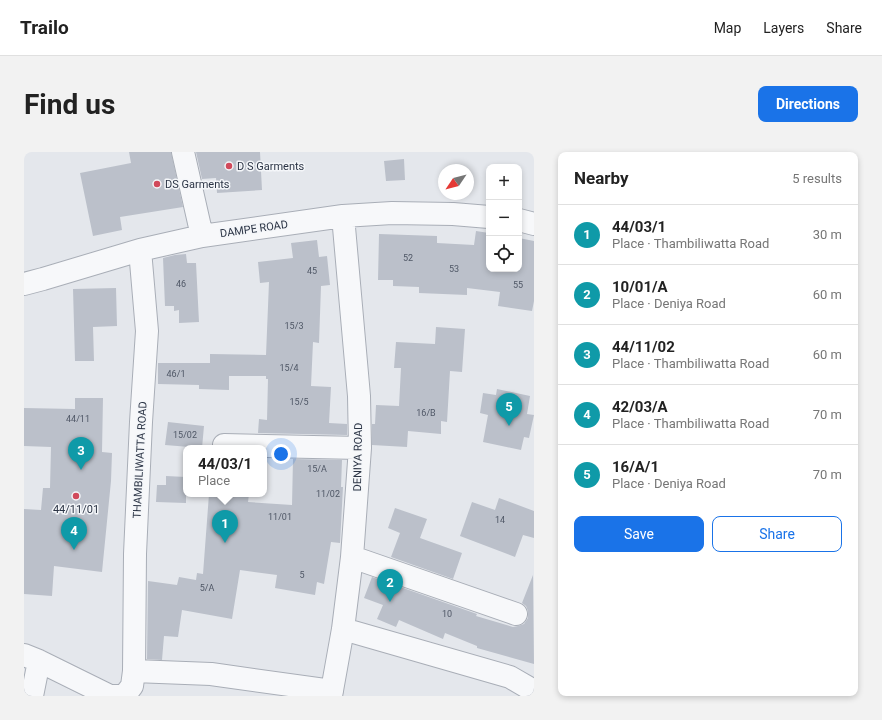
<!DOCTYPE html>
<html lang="en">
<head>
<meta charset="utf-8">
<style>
	body { margin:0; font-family:Roboto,sans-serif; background:#f2f2f2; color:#222 }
	.controls { position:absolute; right:12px; top:12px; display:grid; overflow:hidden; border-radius:8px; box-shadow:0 2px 6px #0003 }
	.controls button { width:36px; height:36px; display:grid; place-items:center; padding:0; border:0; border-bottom:1px solid #e0e0e0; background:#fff; color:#222; font:20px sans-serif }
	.compass { position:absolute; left:414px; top:12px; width:36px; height:36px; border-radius:50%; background:#fff; box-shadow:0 2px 6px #0003; rotate:235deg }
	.you { position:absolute; left:257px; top:302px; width:14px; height:14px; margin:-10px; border:3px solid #fff; border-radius:50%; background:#1a73e8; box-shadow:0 0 0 6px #1a73e833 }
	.badge { display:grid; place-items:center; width:26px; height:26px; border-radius:50%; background:#1a73e8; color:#fff; font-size:13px; font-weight:700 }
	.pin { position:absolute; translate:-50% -33px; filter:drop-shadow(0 1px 2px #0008) }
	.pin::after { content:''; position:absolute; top:21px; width:14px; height:12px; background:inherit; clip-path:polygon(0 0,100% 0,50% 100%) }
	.popup { position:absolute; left:159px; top:293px; width:84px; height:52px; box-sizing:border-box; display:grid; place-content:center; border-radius:8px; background:#fff; filter:drop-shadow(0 1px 3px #0005); font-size:13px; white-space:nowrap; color:#767676 }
	.popup b { font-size:15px; color:#222 }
	.popup::after { content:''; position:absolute; left:50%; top:100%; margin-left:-8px; border:8px solid transparent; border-top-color:#fff }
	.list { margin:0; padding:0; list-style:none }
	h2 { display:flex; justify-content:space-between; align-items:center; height:52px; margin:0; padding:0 16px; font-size:17px }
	h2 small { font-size:13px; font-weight:400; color:#767676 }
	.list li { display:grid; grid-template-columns:26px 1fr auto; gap:12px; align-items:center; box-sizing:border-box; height:60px; padding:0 16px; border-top:1px solid #e0e0e0 }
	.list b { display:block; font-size:15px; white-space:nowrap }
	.list p { margin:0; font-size:13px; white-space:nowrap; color:#767676 }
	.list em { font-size:13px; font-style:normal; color:#767676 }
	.actions { display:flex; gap:8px; padding:12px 16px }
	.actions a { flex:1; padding:9px 0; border:1px solid #1a73e8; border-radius:8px; text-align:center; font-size:14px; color:#1a73e8 }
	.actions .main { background:#1a73e8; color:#fff }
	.icon { flex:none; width:22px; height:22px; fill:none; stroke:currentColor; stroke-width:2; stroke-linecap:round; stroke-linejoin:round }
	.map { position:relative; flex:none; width:510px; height:544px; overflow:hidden; border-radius:8px }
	header { display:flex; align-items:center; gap:24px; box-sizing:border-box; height:56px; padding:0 20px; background:#fff; border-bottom:1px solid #e0e0e0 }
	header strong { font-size:19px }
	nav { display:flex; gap:22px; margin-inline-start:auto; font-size:14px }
	.intro { display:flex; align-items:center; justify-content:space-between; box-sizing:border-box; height:96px; padding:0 24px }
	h1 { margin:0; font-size:28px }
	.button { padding:10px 18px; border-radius:8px; background:#1a73e8; color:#fff; font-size:14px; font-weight:700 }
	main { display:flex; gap:24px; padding:0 24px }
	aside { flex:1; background:#fff; border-radius:8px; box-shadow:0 2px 6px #0003 }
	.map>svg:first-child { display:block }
	.building { fill:#bbc0ca }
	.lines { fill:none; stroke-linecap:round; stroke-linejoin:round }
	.minor-casing { stroke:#a9aeb7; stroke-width:24 }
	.minor { stroke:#f7f8fa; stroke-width:22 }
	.poi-dot { fill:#d1495b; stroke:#f4f6f9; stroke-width:1.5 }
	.labels { text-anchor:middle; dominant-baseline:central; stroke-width:3; stroke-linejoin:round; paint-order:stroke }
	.number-label { font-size:9px; fill:#4f5766 }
	.poi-label { font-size:11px; fill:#2b3445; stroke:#f4f6f9; text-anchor:start }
	.street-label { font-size:11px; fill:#2b3445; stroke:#f4f6f9 }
</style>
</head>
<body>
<header>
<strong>Trailo</strong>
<nav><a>Map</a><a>Layers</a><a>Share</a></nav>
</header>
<div class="intro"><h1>Find us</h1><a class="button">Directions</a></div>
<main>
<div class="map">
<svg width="510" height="544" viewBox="0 0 510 544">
	<rect width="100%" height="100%" fill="#e4e7ec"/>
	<path class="building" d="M 105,0 L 147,0 L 159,55 L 96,65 L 98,78 L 69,84 L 56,21 L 107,11 Z
		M 172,0 L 236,0 L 238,38 L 193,41 L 192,26 L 178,27 Z
		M 380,7 L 381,28 L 362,29 L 360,9 Z
		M 452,79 L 465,81 L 465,117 L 495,117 L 495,86 L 510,89 L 510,149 L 508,159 L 474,154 L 476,140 L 443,136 L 443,143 L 395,141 L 395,135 L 369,134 L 369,128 L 354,128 L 355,82 L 413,84 L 413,91 L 450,93 Z
		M 293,88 L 295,105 L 303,104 L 306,133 L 297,134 L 295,191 L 289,190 L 287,234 L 307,235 L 305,271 L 323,272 L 323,283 L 234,281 L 235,267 L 243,268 L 244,227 L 242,227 L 242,224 L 205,224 L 205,238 L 175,237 L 175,233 L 134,232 L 134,211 L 186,211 L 186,202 L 242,203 L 245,130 L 236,131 L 234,110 L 269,106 L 267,91 Z
		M 162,102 L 163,111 L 172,111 L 175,170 L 155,171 L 155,158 L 150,159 L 150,154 L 141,154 L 139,106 L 151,103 Z
		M 92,136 L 93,174 L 69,175 L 70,209 L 51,209 L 49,137 Z
		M 412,175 L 441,177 L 438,220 L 426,219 L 423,270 L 417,269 L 417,282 L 384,279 L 383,295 L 348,293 L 348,272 L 351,272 L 352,253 L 375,254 L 377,216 L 370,216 L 372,190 L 411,192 Z
		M 473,237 L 506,244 L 503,262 L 510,263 L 505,286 L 500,285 L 497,298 L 459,290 L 464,263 L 456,261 L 459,241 L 472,243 Z
		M 51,246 L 79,246 L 78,300 L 88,301 L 87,329 L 78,420 L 30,414 L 28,444 L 0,442 L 0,357 L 17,358 L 19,336 L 26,336 L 27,295 L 0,294 L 0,256 L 51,257 Z
		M 144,270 L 180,274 L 178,296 L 141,293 Z
		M 269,307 L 318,308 L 317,335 L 319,335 L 316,391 L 307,390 L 300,432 L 293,430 L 291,443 L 251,436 L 253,423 L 216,418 L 208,467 L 158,458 L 154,485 L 140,484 L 138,508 L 123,507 L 124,429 L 153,433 L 155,425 L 172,428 L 173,421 L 179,422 L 185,342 L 225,342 L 224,350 L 268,353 Z
		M 142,324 L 162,325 L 162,351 L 132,350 L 133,333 L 142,333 Z
		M 475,346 L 510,359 L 510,386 L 499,383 L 491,405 L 436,384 L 448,350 L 471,358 Z
		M 371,356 L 403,367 L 396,386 L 438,401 L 429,427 L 367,405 L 376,381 L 364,376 Z
		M 509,423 L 510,512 L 453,496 L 453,494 L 421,481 L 419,487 L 375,468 L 372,475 L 353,467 L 359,453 L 340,446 L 348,425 L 453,462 L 452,464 L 489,475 L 494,474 L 500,472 L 504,466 L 504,459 L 502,454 L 498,451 Z"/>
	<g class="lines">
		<defs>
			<path id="minor" d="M 159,0 L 178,84
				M 495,68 L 510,72
				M 0,132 L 19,127 L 116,98 L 178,84 L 319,64 L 368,61 L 429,62 L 465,65
				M 200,293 L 336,296
				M 328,405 L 492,462
				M 319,477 L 486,525 L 510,539
				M 0,503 L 15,509 L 86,544 L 97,544
				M 110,519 L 187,522 L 308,539
				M 8,544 L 15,509
				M 100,544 L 108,534 L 110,519 L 111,402 L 117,270 L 123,179 L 116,98
				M 307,544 L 319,477 L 328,405 L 336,296 L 335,244 L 319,64"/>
		</defs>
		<use href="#minor" class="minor-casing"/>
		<use href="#minor" class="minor"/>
	</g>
	<g class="poi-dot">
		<circle cx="205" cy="14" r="4"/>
		<circle cx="133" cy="32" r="4"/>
		<circle cx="52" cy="344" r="4"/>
	</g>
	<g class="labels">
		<g class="number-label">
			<text x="384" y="106">52</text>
			<text x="430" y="117">53</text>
			<text x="288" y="119">45</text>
			<text x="157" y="132">46</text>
			<text x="494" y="133">55</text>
			<text x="270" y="174">15/3</text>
			<text x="265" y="216">15/4</text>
			<text x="152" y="222">46/1</text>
			<text x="275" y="250">15/5</text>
			<text x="402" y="261">16/B</text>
			<text x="54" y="267">44/11</text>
			<text x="161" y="283">15/02</text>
			<text x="293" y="317">15/A</text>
			<text x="304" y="342">11/02</text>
			<text x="256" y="365">11/01</text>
			<text x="476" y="368">14</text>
			<text x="278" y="423">5</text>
			<text x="183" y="436">5/A</text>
			<text x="423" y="462">10</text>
		</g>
		<g class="poi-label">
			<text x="213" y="14">D S Garments</text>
			<text x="141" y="32">DS Garments</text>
			<text x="52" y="357" text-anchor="middle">44/11/01</text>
		</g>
		<g class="street-label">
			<text transform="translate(230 77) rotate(-8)">DAMPE ROAD</text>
			<text transform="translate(334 305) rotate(-89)">DENIYA ROAD</text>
			<text transform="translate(116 308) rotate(-87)">THAMBILIWATTA ROAD</text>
		</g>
	</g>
</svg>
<div class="controls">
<button>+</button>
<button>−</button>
<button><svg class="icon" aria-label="locate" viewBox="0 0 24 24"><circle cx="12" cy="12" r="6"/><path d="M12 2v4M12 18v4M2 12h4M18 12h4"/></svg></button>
</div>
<svg class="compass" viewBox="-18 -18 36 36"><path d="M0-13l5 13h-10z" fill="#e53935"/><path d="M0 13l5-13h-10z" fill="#767676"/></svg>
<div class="you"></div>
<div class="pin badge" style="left:201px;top:391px;background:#0f9aa8">1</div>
<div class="popup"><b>44/03/1</b>Place</div>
<div class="pin badge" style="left:366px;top:450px;background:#0f9aa8">2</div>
<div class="pin badge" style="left:57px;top:318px;background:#0f9aa8">3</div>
<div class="pin badge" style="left:50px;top:398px;background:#0f9aa8">4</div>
<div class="pin badge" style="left:485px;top:274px;background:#0f9aa8">5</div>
</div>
<aside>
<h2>Nearby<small>5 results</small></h2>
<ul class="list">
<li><span class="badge" style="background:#0f9aa8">1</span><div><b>44/03/1</b><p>Place · Thambiliwatta Road</p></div><em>30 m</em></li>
<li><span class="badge" style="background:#0f9aa8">2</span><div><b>10/01/A</b><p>Place · Deniya Road</p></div><em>60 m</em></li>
<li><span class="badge" style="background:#0f9aa8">3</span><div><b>44/11/02</b><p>Place · Thambiliwatta Road</p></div><em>60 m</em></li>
<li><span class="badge" style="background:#0f9aa8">4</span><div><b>42/03/A</b><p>Place · Thambiliwatta Road</p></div><em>70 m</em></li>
<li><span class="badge" style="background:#0f9aa8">5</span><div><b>16/A/1</b><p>Place · Deniya Road</p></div><em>70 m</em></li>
</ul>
<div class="actions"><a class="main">Save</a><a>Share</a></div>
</aside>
</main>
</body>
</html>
